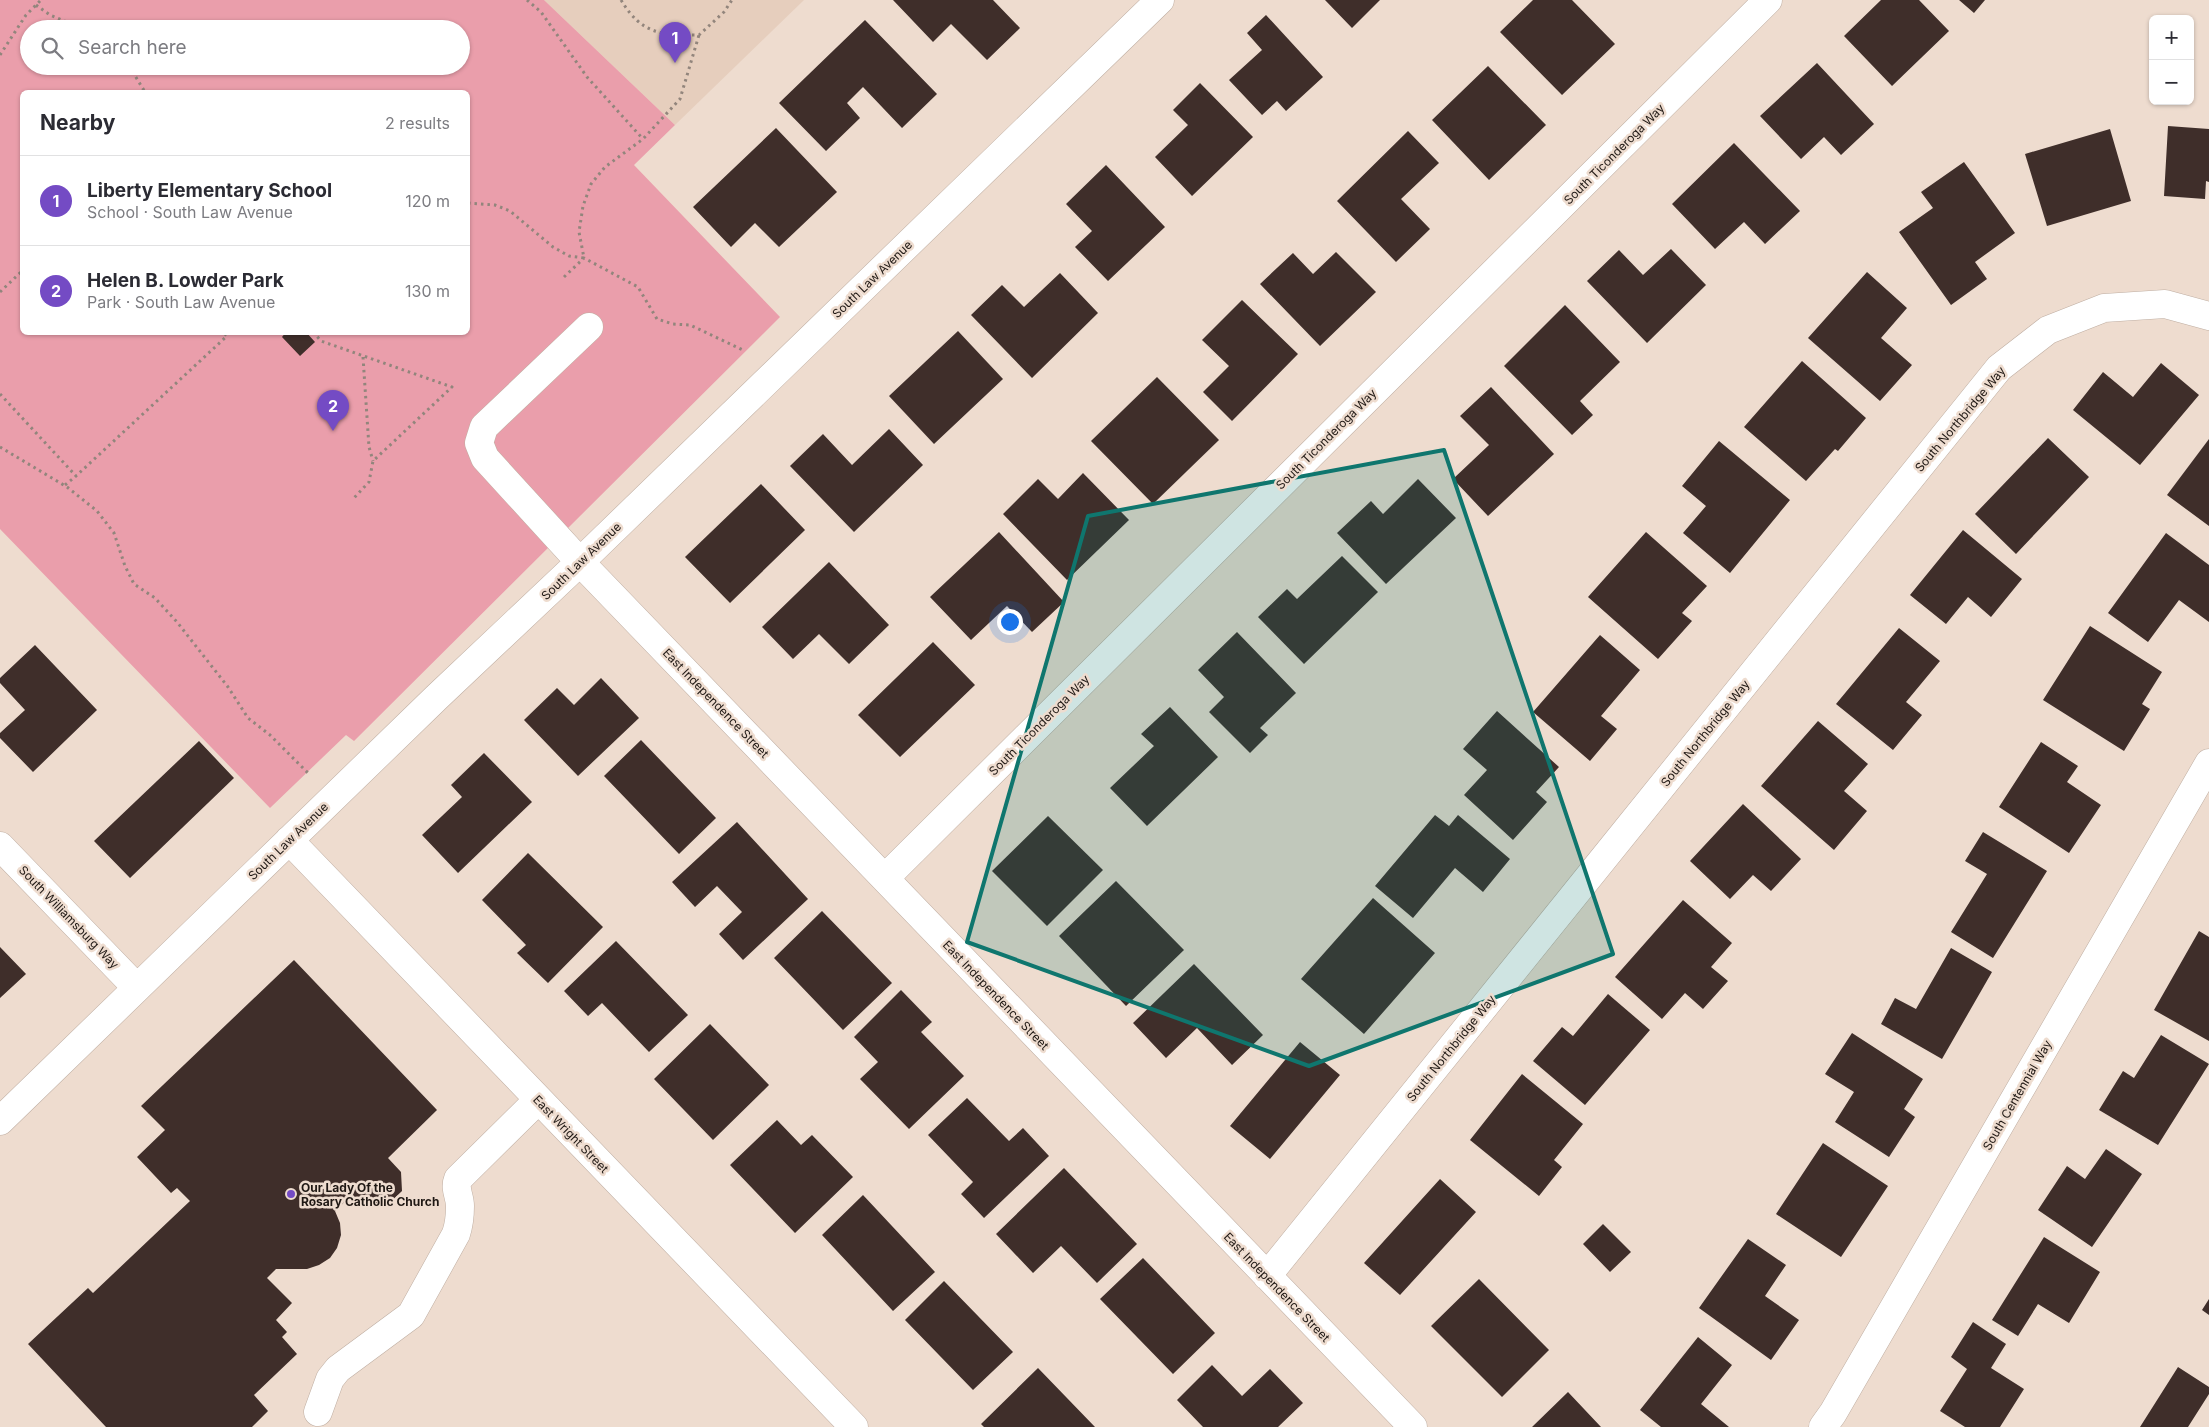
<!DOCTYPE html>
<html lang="en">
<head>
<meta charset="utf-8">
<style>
	body { margin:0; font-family:Inter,sans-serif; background:#f2f2f3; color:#2b2b33 }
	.controls { position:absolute; right:15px; top:15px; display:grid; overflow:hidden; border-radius:8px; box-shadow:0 1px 4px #0004 }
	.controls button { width:45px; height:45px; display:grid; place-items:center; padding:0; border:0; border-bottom:1px solid #e1e1e2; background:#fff; color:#2b2b33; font:25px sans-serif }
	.you { position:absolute; left:1009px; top:621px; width:18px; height:18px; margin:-12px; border:4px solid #fff; border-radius:50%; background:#1a73e8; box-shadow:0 0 0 8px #1a73e833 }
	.badge { display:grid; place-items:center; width:32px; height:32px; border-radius:50%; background:#744bc4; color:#fff; font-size:16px; font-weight:700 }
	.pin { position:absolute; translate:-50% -41px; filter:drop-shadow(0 1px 2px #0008) }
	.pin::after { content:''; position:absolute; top:26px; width:18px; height:15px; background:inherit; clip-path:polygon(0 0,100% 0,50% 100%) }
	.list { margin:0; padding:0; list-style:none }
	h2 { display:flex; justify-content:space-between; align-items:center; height:65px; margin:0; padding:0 20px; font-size:21px }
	h2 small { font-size:16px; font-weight:400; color:#7c7c81 }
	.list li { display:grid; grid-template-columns:32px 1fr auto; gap:15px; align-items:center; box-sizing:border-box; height:90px; padding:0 20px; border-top:1px solid #e1e1e2 }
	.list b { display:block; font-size:19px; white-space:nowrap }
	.list p { margin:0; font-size:16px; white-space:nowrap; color:#7c7c81 }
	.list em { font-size:16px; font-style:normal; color:#7c7c81 }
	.icon { flex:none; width:28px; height:28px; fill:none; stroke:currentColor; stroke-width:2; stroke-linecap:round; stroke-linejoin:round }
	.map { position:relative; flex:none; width:2209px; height:1427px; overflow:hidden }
	.search { position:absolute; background:#fff; box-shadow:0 1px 4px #0004; left:20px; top:20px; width:450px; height:55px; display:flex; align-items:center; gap:12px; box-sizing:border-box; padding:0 18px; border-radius:28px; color:#7c7c81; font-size:19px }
	.panel { position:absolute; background:#fff; box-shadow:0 1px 4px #0004; left:20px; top:90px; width:450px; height:245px; border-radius:8px }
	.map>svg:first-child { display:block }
	.built { fill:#e6cebd }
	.green { fill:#ea9eab; fill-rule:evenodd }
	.building { fill:#3f2e2a }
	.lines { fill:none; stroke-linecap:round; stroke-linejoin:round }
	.minor-casing { stroke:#bfaea2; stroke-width:29 }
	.path { stroke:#92857c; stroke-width:3; stroke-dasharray:2.5 4; stroke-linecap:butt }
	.minor { stroke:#fff; stroke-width:28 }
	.marked { fill:#0f766e; fill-opacity:0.2; stroke:#0f766e; stroke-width:4; stroke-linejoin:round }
	.poi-dot { fill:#744bc4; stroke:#eedccf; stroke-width:2 }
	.labels { text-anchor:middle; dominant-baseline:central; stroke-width:5; stroke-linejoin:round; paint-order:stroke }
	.street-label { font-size:12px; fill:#1f1814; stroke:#eedccf }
	.poi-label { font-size:12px; font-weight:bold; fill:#1f1814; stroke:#eedccf; text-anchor:start }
</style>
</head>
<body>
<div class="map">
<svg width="2209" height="1427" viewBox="0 0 2209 1427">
	<rect width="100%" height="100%" fill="#eedccf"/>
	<path class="built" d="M 544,0 L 804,0 L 675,125 Z"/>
	<path class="green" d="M 0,0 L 544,0 L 675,125 L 634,165 L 780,317 L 354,741 L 346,735 L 270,808 L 0,529 ZM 29,29 L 461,29 L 461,66 L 29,66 ZM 22,92 L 468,92 L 468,332 L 22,332 Z"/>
	<path class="building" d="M 893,0 L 993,0 L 1020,28 L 987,60 L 951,24 L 933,42 Z
		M 1325,0 L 1380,0 L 1352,28 Z
		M 1533,0 L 1572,0 L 1615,44 L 1562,95 L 1500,32 Z
		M 1881,0 L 1919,0 L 1949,31 L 1892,86 L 1844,36 Z
		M 1959,0 L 1985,0 L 1974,13 Z
		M 1266,15 L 1323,77 L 1286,111 L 1277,101 L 1262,115 L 1229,80 L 1262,50 L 1247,33 Z
		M 865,20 L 937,94 L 902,128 L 863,87 L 847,103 L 860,118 L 826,151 L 779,103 Z
		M 1817,63 L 1874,124 L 1841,155 L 1824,137 L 1801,159 L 1760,116 Z
		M 1488,66 L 1546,125 L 1489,180 L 1432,120 Z
		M 1200,83 L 1253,137 L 1192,196 L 1155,157 L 1188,125 L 1173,110 Z
		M 2168,126 L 2209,129 L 2209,182 L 2206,181 L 2205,199 L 2164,196 Z
		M 776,128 L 837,192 L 779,247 L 755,223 L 731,247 L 693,207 Z
		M 2110,129 L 2131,201 L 2047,226 L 2025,154 Z
		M 1408,131 L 1439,163 L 1401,199 L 1430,229 L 1396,262 L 1337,201 Z
		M 1734,143 L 1800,211 L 1765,244 L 1744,222 L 1715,249 L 1672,204 Z
		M 1964,162 L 2015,233 L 1975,262 L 1987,279 L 1951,305 L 1899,232 L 1933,208 L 1921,192 Z
		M 1106,165 L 1165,227 L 1108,281 L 1075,247 L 1092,231 L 1066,204 Z
		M 1671,249 L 1706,285 L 1647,343 L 1587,281 L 1619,250 L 1643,275 Z
		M 1336,252 L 1376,292 L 1320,346 L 1260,284 L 1293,253 L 1313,274 Z
		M 1867,272 L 1907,308 L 1881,338 L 1912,365 L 1880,401 L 1808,338 Z
		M 1060,273 L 1098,313 L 1032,378 L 971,315 L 1002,285 L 1024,307 Z
		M 1242,300 L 1298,354 L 1232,421 L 1203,392 L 1229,366 L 1202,340 Z
		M 1565,305 L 1620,362 L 1580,401 L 1593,415 L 1572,435 L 1504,366 Z
		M 958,331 L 1003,379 L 934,444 L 889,396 Z
		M 286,332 L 306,332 L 315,342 L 300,356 L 282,337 Z
		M 1802,361 L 1866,418 L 1838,451 L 1835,449 L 1806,481 L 1744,427 Z
		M 2161,363 L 2199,395 L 2140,465 L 2073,410 L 2103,372 L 2133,397 Z
		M 1157,377 L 1219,440 L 1153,504 L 1091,441 Z
		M 1491,387 L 1554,454 L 1488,516 L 1453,479 L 1489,445 L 1460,416 Z
		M 889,429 L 923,465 L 854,532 L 790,466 L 823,434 L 852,465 Z
		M 2048,438 L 2089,477 L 2016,554 L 1975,514 Z
		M 2209,439 L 2209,526 L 2167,495 Z
		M 1719,441 L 1790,500 L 1730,573 L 1683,533 L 1706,506 L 1682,486 Z
		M 1083,473 L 1129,520 L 1067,580 L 1003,514 L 1038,479 L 1058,499 Z
		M 1418,479 L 1456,518 L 1386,584 L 1337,533 L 1371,501 L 1383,514 Z
		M 761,484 L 805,530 L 730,603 L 685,557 Z
		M 1963,530 L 2022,579 L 1991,617 L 1968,597 L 1946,624 L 1910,595 Z
		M 999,532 L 1064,602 L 1032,632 L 1007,606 L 971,640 L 930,597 Z
		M 1646,532 L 1707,586 L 1682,613 L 1692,621 L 1658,659 L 1588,597 Z
		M 2166,533 L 2209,565 L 2209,622 L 2179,600 L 2148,642 L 2108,613 Z
		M 1342,556 L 1378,592 L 1304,664 L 1258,617 L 1287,589 L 1297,599 Z
		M 829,562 L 889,625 L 849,664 L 819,634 L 793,659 L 762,627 Z
		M 2090,626 L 2162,672 L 2142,704 L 2150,709 L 2124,751 L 2043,700 Z
		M 1899,628 L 1940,661 L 1906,702 L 1922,715 L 1893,750 L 1836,704 Z
		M 1237,632 L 1296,693 L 1260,728 L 1268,735 L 1250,753 L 1209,712 L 1224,697 L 1198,670 Z
		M 1600,635 L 1640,670 L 1601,716 L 1617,729 L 1590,761 L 1533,712 Z
		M 933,642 L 975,685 L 900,757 L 858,715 Z
		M 35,645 L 97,710 L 33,772 L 0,738 L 0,733 L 25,710 L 0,683 L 0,678 Z
		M 601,678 L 639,718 L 578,776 L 524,720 L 557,688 L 574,705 Z
		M 1170,707 L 1218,757 L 1147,826 L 1110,788 L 1154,746 L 1141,734 Z
		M 1497,711 L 1559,767 L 1536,792 L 1547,802 L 1513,840 L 1464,795 L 1487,770 L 1463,749 Z
		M 1818,721 L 1868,764 L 1844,791 L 1867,811 L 1834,850 L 1761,786 Z
		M 641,740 L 716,818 L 679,854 L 604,776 Z
		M 199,741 L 234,778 L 130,878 L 94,841 Z
		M 2041,742 L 2078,766 L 2067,782 L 2101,805 L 2069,853 L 1999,807 Z
		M 484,753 L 532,802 L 458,873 L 422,835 L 462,797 L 451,785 Z
		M 1743,804 L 1801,859 L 1771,891 L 1753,875 L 1730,899 L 1690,861 Z
		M 1435,815 L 1449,826 L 1458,815 L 1510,859 L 1483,892 L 1455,868 L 1413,918 L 1375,886 Z
		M 1048,816 L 1103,870 L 1047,926 L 992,871 Z
		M 737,822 L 808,899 L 743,960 L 719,934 L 742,912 L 717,886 L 695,907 L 672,882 Z
		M 1983,832 L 2047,871 L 1993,958 L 1951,932 L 1987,874 L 1965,861 Z
		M 528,853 L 603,927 L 548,983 L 517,953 L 526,945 L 482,900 Z
		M 1116,881 L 1184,950 L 1126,1006 L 1059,936 Z
		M 1373,898 L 1435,953 L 1364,1034 L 1301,979 Z
		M 1683,900 L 1732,943 L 1711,967 L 1728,981 L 1703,1009 L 1685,993 L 1662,1019 L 1615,977 Z
		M 822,911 L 892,983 L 843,1030 L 774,958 Z
		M 2199,931 L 2209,937 L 2209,1041 L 2154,1010 Z
		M 616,941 L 688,1015 L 649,1052 L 602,1003 L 588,1016 L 564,991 Z
		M 0,947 L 26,974 L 0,998 Z
		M 1951,948 L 1992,972 L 1942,1059 L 1881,1024 L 1895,998 L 1916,1009 Z
		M 294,960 L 437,1110 L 388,1158 L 401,1172 L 402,1191 L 384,1208 L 362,1208 L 351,1196 L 335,1211 L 340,1223 L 341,1235 L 337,1248 L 330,1258 L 319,1265 L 307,1269 L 276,1269 L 267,1278 L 292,1303 L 276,1320 L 287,1332 L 282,1337 L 297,1354 L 254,1395 L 268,1411 L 252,1427 L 106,1427 L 28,1344 L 88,1288 L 93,1293 L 190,1201 L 177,1188 L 171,1193 L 137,1157 L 165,1130 L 141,1106 Z
		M 1194,964 L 1263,1035 L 1232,1065 L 1197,1028 L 1166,1058 L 1133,1023 Z
		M 901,990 L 932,1022 L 921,1032 L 964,1076 L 909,1129 L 860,1079 L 878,1062 L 854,1037 Z
		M 1608,994 L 1650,1030 L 1585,1105 L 1533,1061 L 1562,1027 L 1573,1036 Z
		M 710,1024 L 769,1085 L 713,1140 L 654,1079 Z
		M 1852,1033 L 1923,1079 L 1904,1109 L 1915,1117 L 1889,1157 L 1835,1122 L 1854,1092 L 1825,1074 Z
		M 2161,1035 L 2209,1064 L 2158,1145 L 2099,1110 L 2123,1071 L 2134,1078 Z
		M 1300,1042 L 1340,1075 L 1270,1159 L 1230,1126 Z
		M 1522,1074 L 1583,1124 L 1554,1160 L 1562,1167 L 1539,1196 L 1470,1140 Z
		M 967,1098 L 1009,1141 L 1023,1128 L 1049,1156 L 984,1218 L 961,1194 L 973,1182 L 928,1135 Z
		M 777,1120 L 801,1145 L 812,1135 L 853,1177 L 795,1233 L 730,1165 Z
		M 1823,1143 L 1888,1186 L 1841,1257 L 1776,1214 Z
		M 2106,1149 L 2142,1174 L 2092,1247 L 2038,1210 L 2067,1166 L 2085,1179 Z
		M 1064,1168 L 1137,1244 L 1097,1283 L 1061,1246 L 1033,1273 L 996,1234 Z
		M 1440,1179 L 1476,1212 L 1400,1295 L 1364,1263 Z
		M 863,1195 L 935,1272 L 893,1311 L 822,1235 Z
		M 1603,1224 L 1631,1252 L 1610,1272 L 1583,1244 Z
		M 2044,1237 L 2100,1272 L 2069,1323 L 2038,1304 L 2018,1336 L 1992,1320 Z
		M 1748,1239 L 1786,1265 L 1765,1296 L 1799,1320 L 1771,1360 L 1699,1308 Z
		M 1143,1258 L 1215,1333 L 1173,1374 L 1100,1299 Z
		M 1479,1279 L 1549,1350 L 1502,1397 L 1431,1326 Z
		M 944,1281 L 1013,1352 L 973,1390 L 905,1320 Z
		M 2209,1299 L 2209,1315 L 2202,1310 Z
		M 1973,1322 L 2006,1344 L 1991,1368 L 2024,1389 L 2000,1427 L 1965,1427 L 1940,1411 L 1967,1369 L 1951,1357 Z
		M 1698,1337 L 1732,1365 L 1701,1404 L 1729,1427 L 1661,1427 L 1640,1410 Z
		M 1212,1365 L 1242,1396 L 1270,1369 L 1303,1403 L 1278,1427 L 1203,1427 L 1177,1400 Z
		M 2178,1367 L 2209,1387 L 2209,1394 L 2188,1427 L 2140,1427 Z
		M 1038,1368 L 1095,1427 L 984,1427 L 981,1424 Z
		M 1568,1392 L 1601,1427 L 1532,1427 Z"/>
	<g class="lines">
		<defs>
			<path id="minor" d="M 589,327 L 484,427 L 479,443 L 485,458 L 580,562 L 1413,1427
				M 289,840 L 854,1427
				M 0,846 L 137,988
				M 885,878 L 1768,0
				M 0,1121 L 437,697 L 580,562 L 1160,0
				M 1267,1276 L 1999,368 L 2048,330 L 2104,308 L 2165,304 L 2209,316
				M 318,1412 L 330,1379 L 338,1369 L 411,1315 L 456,1234 C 459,1225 460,1216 460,1206 C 460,1196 454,1189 458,1179 L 538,1100
				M 1823,1427 L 1833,1413 L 2209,763"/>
		</defs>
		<use href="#minor" class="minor-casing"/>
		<path class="path" d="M 527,0 L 541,12 L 587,77 L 643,139
			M 621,0 C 642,35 662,35 699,35 L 724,12 L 732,0
			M 36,5 L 50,15 L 83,29
			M 0,55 L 26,15 L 41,0
			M 129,66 L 145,92
			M 468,203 L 495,205 L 510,211 L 553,247 L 569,256 L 584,258 L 579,232 L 583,206 L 591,184 L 605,167 L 643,139 L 680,99 L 699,35
			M 564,277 L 584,258 L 638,287 L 657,319 L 673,324 L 690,325 L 743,350
			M 0,292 L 22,271
			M 313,332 L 321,341 L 452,387 L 373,461 L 369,482 L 354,498
			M 363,357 L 369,447 L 373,461
			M 0,394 L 76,476 L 227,336 L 223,332
			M 0,447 L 67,487 L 97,511 L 114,533 L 125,566 L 134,584 L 155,598 L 177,622 L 228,687 L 248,718 L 270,735 L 310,775
			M 65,485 L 76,476"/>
		<use href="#minor" class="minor"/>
	</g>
	<path class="marked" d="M 1444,450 L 1613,954 L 1309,1066 L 967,942 L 1088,516 Z"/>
	<circle class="poi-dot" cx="291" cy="1194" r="5"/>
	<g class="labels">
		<g class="street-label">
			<text transform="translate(1614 154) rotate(-45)">South Ticonderoga Way</text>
			<text transform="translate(872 279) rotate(-44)">South Law Avenue</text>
			<text transform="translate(1960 419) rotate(-50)">South Northbridge Way</text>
			<text transform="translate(1326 439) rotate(-45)">South Ticonderoga Way</text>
			<text transform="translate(581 561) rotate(-44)">South Law Avenue</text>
			<text transform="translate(716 703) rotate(46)">East Independence Street</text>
			<text transform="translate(1039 725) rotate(-45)">South Ticonderoga Way</text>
			<text transform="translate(1705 733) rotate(-51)">South Northbridge Way</text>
			<text transform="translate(288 841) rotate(-44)">South Law Avenue</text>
			<text transform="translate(69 917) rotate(46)">South Williamsburg Way</text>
			<text transform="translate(996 995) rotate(46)">East Independence Street</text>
			<text transform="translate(1451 1048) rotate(-51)">South Northbridge Way</text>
			<text transform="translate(2017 1095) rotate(-60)">South Centennial Way</text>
			<text transform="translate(571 1134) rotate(46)">East Wright Street</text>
			<text transform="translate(1277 1287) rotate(46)">East Independence Street</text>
		</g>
		<g class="poi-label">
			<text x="301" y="1187">Our Lady Of the<tspan x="301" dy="14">Rosary Catholic Church</tspan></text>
		</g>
	</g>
</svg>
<div class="controls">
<button>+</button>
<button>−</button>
</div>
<div class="you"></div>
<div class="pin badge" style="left:675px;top:63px">1</div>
<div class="pin badge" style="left:333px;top:431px">2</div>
<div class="search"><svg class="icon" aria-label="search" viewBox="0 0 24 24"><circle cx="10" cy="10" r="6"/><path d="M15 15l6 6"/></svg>Search here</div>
<section class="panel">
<h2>Nearby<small>2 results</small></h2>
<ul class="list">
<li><span class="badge">1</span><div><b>Liberty Elementary School</b><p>School · South Law Avenue</p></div><em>120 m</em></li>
<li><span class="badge">2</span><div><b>Helen B. Lowder Park</b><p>Park · South Law Avenue</p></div><em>130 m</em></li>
</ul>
</section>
</div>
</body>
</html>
